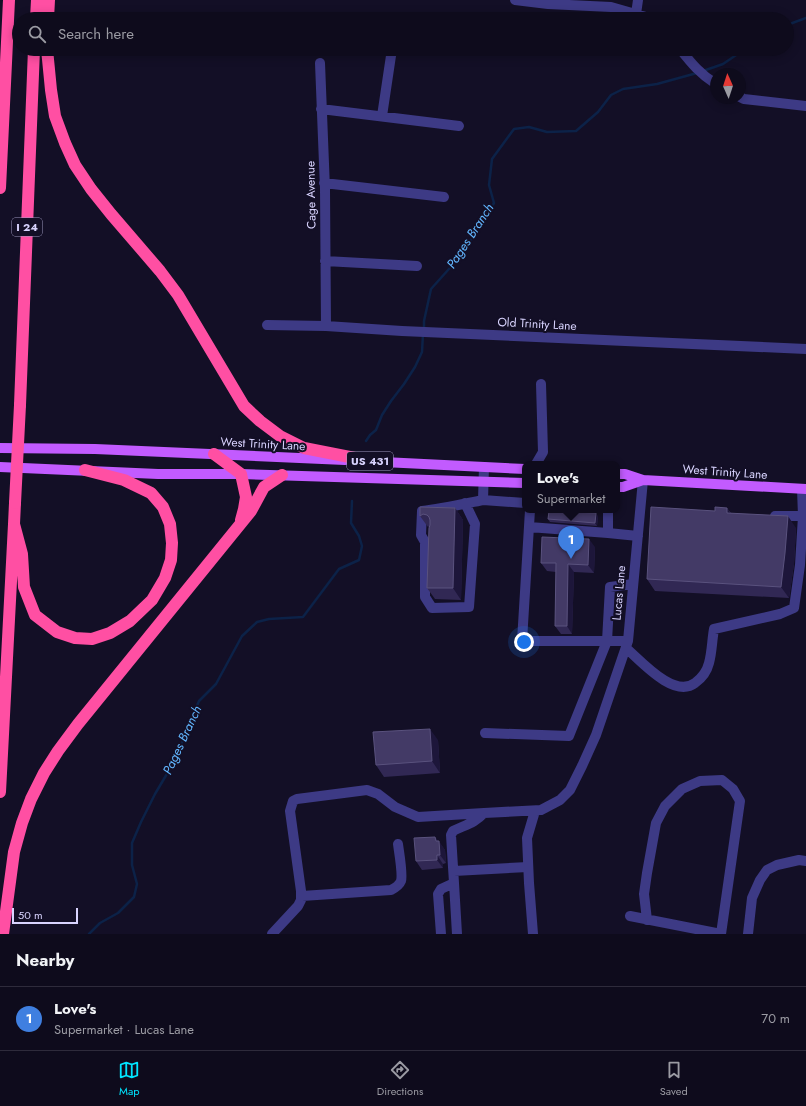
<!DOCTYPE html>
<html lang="en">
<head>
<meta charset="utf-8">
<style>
	body { margin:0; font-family:Jost,sans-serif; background:#1c1929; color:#f1f3f6 }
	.compass { position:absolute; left:710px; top:68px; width:36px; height:36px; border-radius:50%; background:#0e0b1c; box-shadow:0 2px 10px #0003; rotate:357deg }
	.scale { position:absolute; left:12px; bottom:10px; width:66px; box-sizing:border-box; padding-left:4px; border:2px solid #d9d4ff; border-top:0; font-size:11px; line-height:14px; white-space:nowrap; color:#d9d4ff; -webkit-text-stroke:3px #130f26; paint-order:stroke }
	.you { position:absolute; left:524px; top:642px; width:14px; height:14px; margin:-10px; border:3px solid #fff; border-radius:50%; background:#1a73e8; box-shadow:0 0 0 6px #1a73e833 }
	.badge { display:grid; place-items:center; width:26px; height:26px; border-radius:50%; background:#00e5ff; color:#fff; font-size:13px; font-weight:700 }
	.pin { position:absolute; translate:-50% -33px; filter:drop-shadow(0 1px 2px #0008) }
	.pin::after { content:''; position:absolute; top:21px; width:14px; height:12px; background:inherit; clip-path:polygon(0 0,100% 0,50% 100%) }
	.popup { position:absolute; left:522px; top:461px; width:98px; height:52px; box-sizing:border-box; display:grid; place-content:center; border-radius:8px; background:#0e0b1c; filter:drop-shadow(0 1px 3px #0005); font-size:13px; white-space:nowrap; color:#9b9ba3 }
	.popup b { font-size:15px; color:#f1f3f6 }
	.popup::after { content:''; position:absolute; left:50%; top:100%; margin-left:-8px; border:8px solid transparent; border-top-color:#0e0b1c }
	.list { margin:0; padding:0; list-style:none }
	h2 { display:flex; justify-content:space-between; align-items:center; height:52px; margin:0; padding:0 16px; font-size:17px }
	h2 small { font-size:13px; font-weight:400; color:#9b9ba3 }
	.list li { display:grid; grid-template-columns:26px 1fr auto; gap:12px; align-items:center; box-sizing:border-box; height:64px; padding:0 16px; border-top:1px solid #2e2b3b }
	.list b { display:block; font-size:15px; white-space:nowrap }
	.list p { margin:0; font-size:13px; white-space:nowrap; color:#9b9ba3 }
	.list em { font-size:13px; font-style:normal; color:#9b9ba3 }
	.icon { flex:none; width:22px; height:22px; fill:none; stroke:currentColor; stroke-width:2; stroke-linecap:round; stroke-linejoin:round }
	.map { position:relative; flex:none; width:806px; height:934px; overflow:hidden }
	.search { position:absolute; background:#0e0b1c; box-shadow:0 2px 10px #0003; left:12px; right:12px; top:12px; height:44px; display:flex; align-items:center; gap:10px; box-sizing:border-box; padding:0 14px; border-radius:22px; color:#9b9ba3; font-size:15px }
	.sheet { height:116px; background:#0e0b1c }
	nav { display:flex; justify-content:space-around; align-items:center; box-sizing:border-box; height:56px; border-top:1px solid #2e2b3b; background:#0e0b1c; font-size:11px; color:#9b9ba3 }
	nav a { display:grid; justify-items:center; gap:2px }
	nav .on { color:#00e5ff }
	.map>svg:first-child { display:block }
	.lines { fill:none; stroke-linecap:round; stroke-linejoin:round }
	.stream { stroke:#0c2248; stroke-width:2.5 }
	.minor { stroke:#3d3a85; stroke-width:10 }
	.major { stroke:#c25bff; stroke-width:10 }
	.highway { stroke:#ff4fa3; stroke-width:12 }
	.highway-bridge { stroke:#ff4fa3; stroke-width:12 }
	.wall { fill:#312854 }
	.shaded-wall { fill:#1d163a }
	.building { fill:#433a66; stroke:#5a527e }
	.labels { text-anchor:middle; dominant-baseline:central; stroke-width:4; stroke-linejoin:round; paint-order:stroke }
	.shield { fill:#130f26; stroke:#9e99be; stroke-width:1 }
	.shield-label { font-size:11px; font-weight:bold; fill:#d9d4ff }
	.street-label { font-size:12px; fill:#d9d4ff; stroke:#130f26 }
	.water-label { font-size:13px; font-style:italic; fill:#62b6ff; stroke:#130f26 }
</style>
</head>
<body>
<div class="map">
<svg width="806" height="934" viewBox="0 0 806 934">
	<rect width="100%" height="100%" fill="#130f26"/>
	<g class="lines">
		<path class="stream" d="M 787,25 L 806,18
			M 703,71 L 723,64 L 745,49
			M 424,329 L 424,321 L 431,289 L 457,260 L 480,227 L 494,203 L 489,185 L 492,159 L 514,129 L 529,127 L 547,132 L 576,131 L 598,112 L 611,95 L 623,89 L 657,84 L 697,73
			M 366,441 L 370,435 L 376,430 L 382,415 L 391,401 L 404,384 L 415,367 L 422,352 L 423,334
			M 89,934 L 100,923 L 118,913 L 134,897 L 137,884 L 132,865 L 132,843 L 141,822 L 155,794 L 171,767 L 179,751 L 186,731 L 199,701 L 216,684 L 242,636 L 257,622 L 269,619 L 303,617 L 339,569 L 359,560 L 362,546 L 359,536 L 351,523 L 352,501"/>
		<path class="minor" d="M 515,0 L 548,4 L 611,7 L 646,17 L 649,19
			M 636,14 L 638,0
			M 680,49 C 692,64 700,74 716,84
			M 320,63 L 325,189 L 326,326
			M 740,97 L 744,99 L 806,106
			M 321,109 L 459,126
			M 382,116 L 392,49
			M 324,183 L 444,197
			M 325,261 L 417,266
			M 267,325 L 326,326 L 402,331 L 806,349
			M 536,464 L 543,452 L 541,384
			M 484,467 L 483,500 L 525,503
			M 802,489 L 803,516 L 806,517
			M 465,503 L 475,524 L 469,607 L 432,608 L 425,597 L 425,542 L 421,535 L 422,511 C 442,509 463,504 483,500
			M 530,510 L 522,641 L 628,641
			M 608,510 L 608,533 L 638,536
			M 529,527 L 608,533
			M 626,648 C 641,661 674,699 695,683 C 702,678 707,671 709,663 C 712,652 712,640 714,629 L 780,614 L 794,608 L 800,565 L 803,516 L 775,516
			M 485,733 L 569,736 L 607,641 L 610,587 L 633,584
			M 454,871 L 528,867
			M 454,883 L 457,934
			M 302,896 L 391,890 C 395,888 399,886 401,881 C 403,874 399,852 398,844
			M 630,916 L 721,934 L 740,801 L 733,789 L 722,780 L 700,781 L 682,789 L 665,806 L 656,823 L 647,873 L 644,894 L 647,920
			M 272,934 L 298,906 L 301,900 L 301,891 L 290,811 L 293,801 L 297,799 L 367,790 L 378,794 L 395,807 L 418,817 L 484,813
			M 441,934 L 438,894 L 441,889 L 454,883 L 451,835 L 453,831 C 465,825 475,823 484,813 L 541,810 L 560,800 L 570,790 L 582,766 L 596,735 L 628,641 L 643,480
			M 533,934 L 529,883 L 527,838 L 535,811
			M 748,934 L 752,898 L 760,880 L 767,870 L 777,865 L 799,860 L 806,861"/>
		<path class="major" d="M 0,448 L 95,449 L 345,460
			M 363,461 L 525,469
			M 0,467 L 158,474 L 241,474 L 525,483
			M 617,474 L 625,474 L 643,480 L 806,489
			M 617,487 L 623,487 L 643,480"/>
		<path class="highway" d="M 36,19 L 37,0
			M 48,19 L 49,0
			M 47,49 L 51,90 L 55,116 L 65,143 L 75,165 L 91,189 L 111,214 L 160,271 L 178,295 L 244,406 L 260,421 L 280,436 L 304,448 L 370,461
			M 0,188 L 9,0
			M 20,405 L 34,49
			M 214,454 L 241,474 L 246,497 L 244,509 L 241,520
			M 14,524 L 22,554 L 24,587 L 35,615 L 57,632 L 75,638 L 92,639 L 110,633 L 130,621 L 152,600 L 165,578 L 171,560 L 172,543 L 170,524 L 163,507 L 151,493 L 124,480 L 85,470
			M 0,792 L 14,524 L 15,503
			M 3,934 L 14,852 L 22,823 L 31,799 L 44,773 L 58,751 L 78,724 L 251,511 L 264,487 L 282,475"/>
		<path class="highway-bridge" d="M 15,503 L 20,405"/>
	</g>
	<path class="wall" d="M 420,507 L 455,508 L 463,520 L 461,600 L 435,599 L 427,588 L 430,526 L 428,527 L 420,516 Z
		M 727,508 L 731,513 L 796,528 L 794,564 L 789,598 L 655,591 L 647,579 Z
		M 598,516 L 597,526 L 550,522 L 548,519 Z
		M 595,547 L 594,573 L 574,572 L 572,634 L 561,634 L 555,626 L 556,572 L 547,571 L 541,563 Z
		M 438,740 L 440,773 L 384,777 L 376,765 Z
		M 435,837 L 445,850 L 446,863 L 443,864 L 443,868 L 422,870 L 416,861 Z"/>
	<path class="shaded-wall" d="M 455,508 L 463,520 L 461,600 L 453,588 Z
		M 727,508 L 735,520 L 727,513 Z
		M 596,513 L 598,516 L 597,526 L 595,523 Z
		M 788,516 L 796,528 L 794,564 L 789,598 L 781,587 Z
		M 589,539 L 595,547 L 594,573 L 588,565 Z
		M 568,564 L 574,572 L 572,634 L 567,626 Z
		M 430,729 L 438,740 L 440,773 L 432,761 Z
		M 435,837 L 439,842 L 439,841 L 445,850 L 446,863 L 440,855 L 436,841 Z
		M 437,855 L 443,864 L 443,868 L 437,860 Z"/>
	<path class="building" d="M 420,507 L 455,508 L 453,588 L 427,588 L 429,528 L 430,525 L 430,520 L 429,517 L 427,515 L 423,514 L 420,516 Z
		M 651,507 L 715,511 L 715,507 L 727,508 L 727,513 L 788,516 L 785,553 L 781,587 L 647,579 Z
		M 549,511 L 596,513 L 595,523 L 548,519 Z
		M 542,537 L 589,539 L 588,565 L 568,564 L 567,626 L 555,626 L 556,563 L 541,563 Z
		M 430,729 L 432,761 L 376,765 L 373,732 Z
		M 435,837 L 436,841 L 439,841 L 440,855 L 437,855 L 437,860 L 416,861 L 414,838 Z"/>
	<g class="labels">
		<g class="shield">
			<rect x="12" y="218" width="30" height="18" rx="3"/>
			<rect x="347" y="452" width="46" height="18" rx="3"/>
		</g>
		<g class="shield-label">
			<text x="27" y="227">I 24</text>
			<text x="370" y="461">US 431</text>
		</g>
		<g class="street-label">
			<text transform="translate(311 195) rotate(-91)">Cage Avenue</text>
			<text transform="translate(537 324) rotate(3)">Old Trinity Lane</text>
			<text transform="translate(263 444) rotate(3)">West Trinity Lane</text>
			<text transform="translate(725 472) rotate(4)">West Trinity Lane</text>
			<text transform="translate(619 593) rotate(-85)">Lucas Lane</text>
		</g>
		<g class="water-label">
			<text transform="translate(470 236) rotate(-57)">Pages Branch</text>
			<text transform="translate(182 740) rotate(-65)">Pages Branch</text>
		</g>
	</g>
</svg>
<svg class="compass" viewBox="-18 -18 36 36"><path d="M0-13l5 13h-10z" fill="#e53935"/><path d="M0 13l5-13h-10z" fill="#9b9ba3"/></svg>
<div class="scale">50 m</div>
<div class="you"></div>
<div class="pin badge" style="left:571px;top:559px;background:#3f7fe0">1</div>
<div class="popup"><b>Love's</b>Supermarket</div>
<div class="search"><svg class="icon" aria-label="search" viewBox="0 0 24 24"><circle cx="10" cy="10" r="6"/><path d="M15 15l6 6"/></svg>Search here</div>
</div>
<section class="sheet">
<h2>Nearby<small></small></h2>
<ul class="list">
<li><span class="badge" style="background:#3f7fe0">1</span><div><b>Love's</b><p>Supermarket · Lucas Lane</p></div><em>70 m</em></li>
</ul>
</section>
<nav>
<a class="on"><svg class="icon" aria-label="map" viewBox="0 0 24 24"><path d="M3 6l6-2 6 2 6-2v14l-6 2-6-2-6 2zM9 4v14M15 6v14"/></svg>Map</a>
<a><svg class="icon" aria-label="directions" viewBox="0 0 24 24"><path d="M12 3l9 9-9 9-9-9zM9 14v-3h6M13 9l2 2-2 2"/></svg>Directions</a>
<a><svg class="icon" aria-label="saved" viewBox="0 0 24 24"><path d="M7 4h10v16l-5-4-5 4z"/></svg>Saved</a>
</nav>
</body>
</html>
